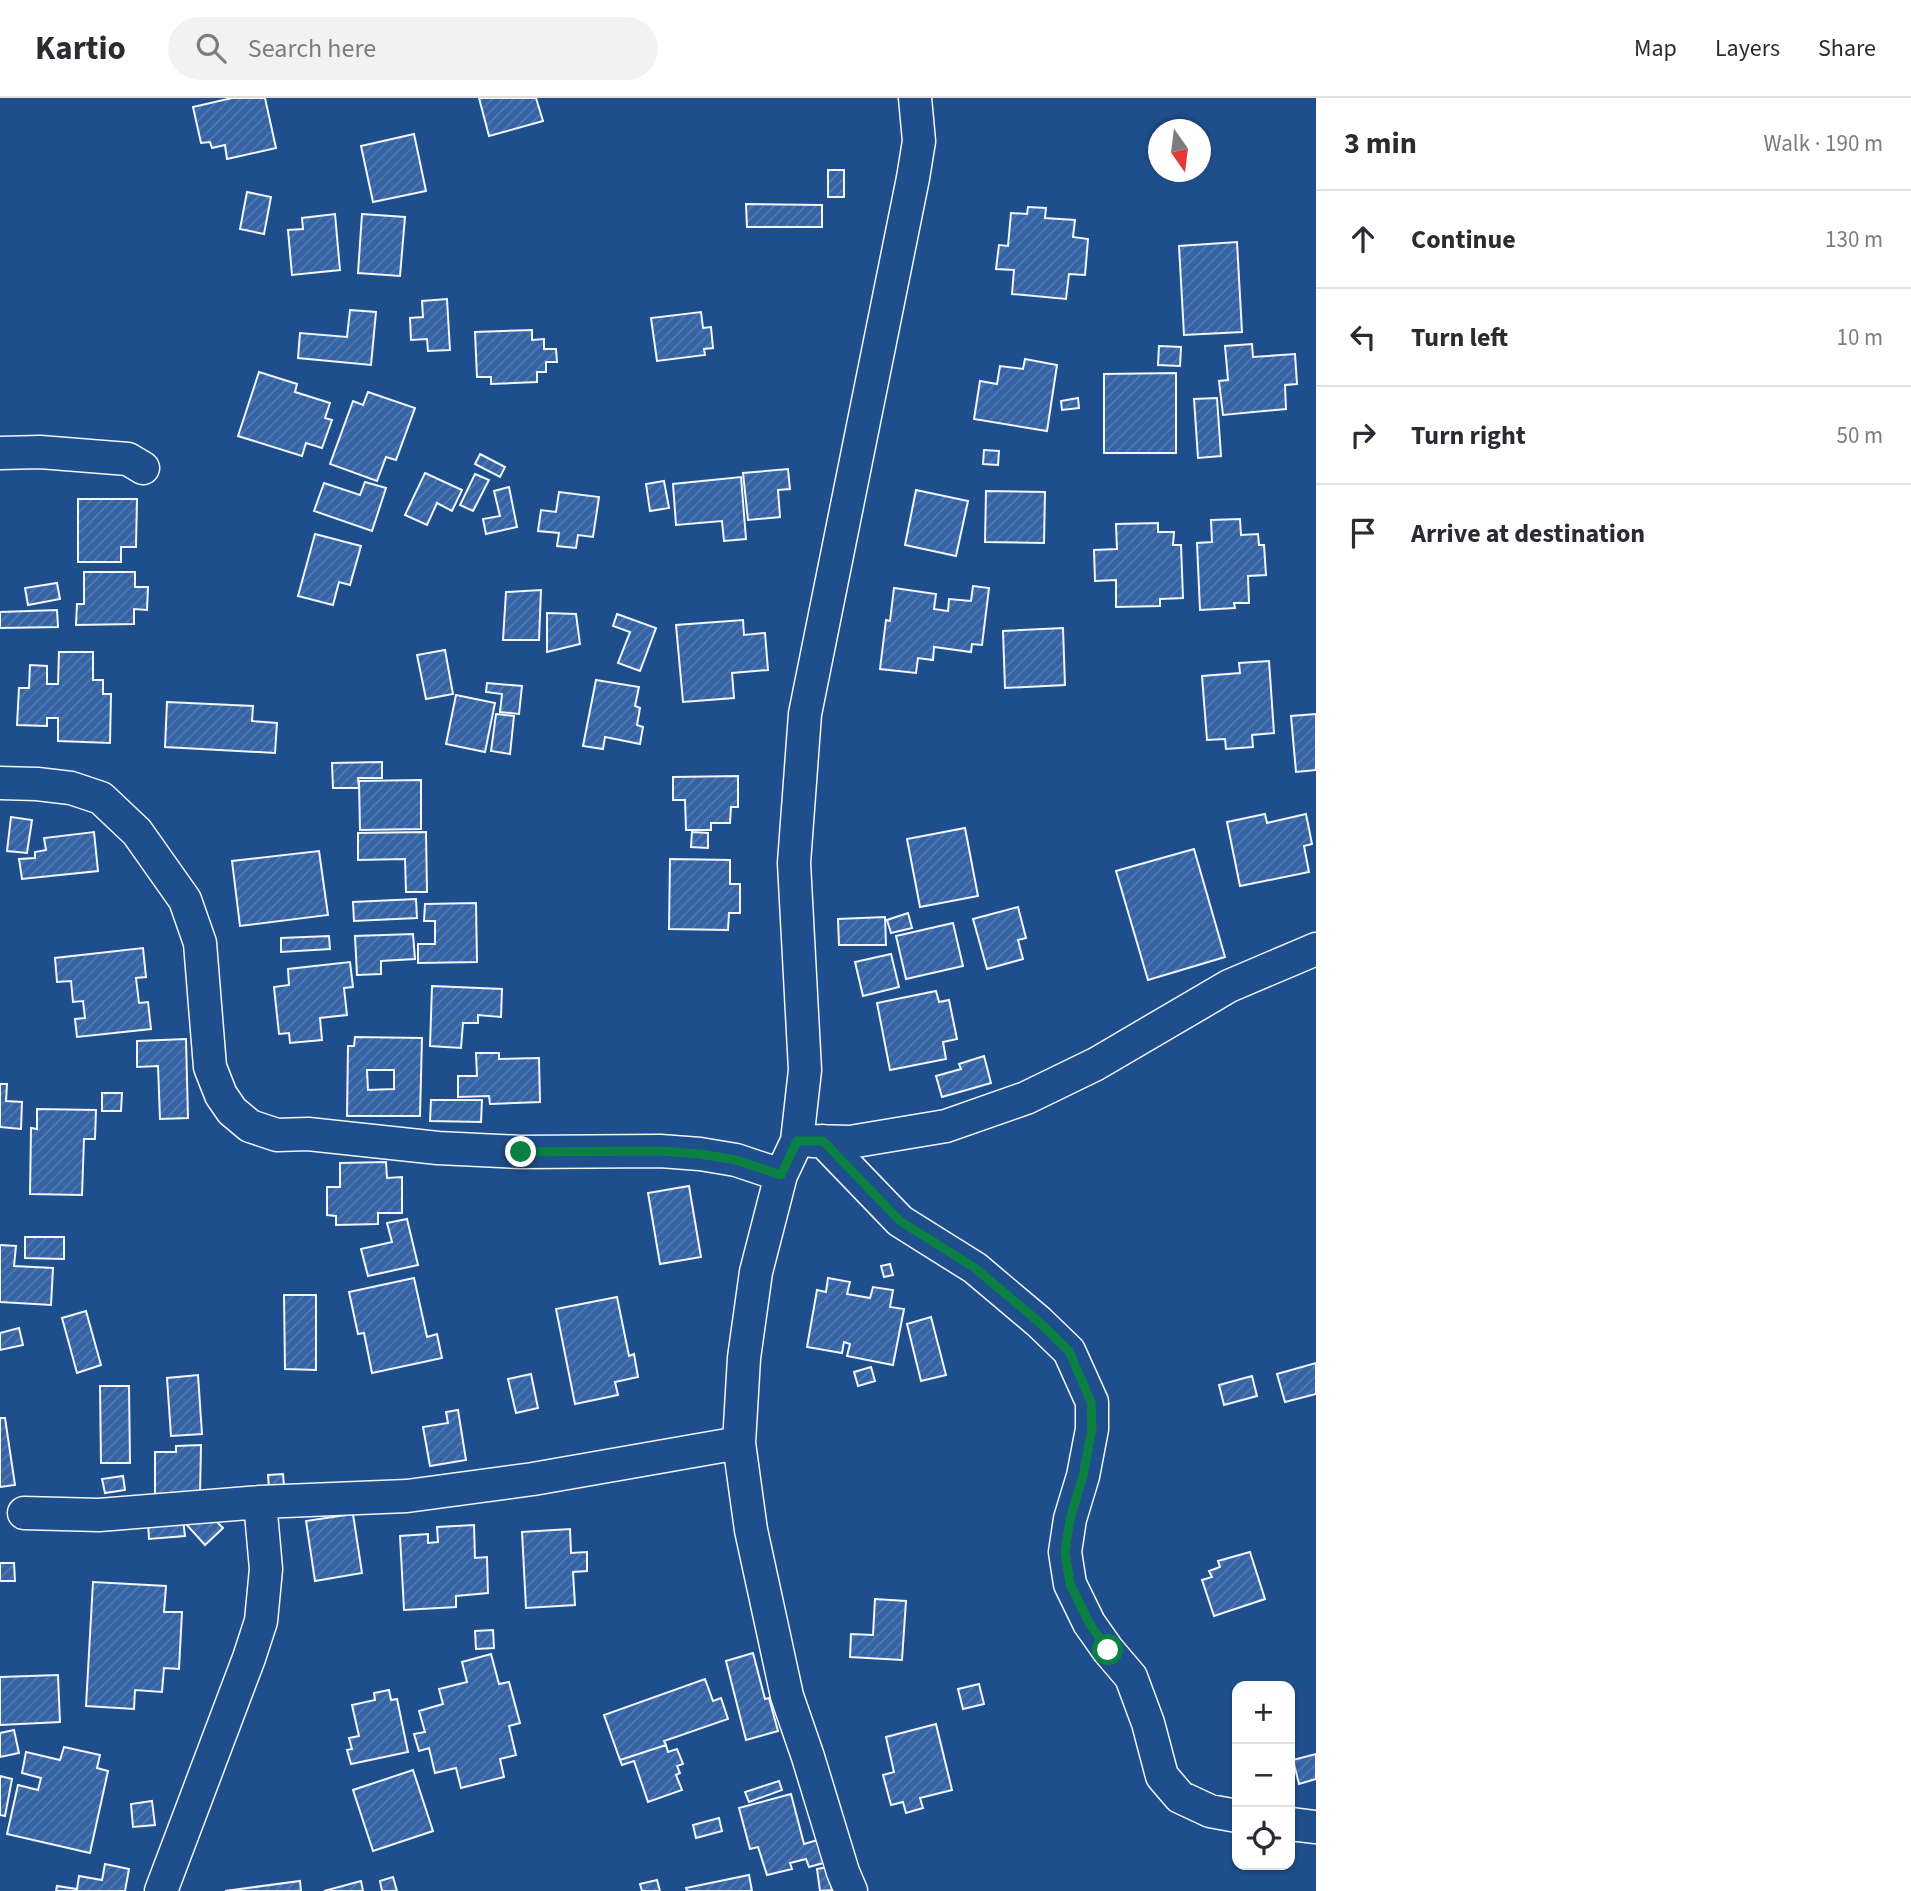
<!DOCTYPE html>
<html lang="en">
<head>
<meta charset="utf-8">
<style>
	body { margin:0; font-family:"Source Sans 3",sans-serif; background:#f2f2f3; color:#2b2b33 }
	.controls { position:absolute; right:21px; bottom:21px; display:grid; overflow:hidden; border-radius:14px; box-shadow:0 2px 5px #0004 }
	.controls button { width:63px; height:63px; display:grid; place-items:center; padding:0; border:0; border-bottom:2px solid #e1e1e2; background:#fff; color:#2b2b33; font:35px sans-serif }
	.compass { position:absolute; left:1148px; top:21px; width:63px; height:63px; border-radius:50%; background:#fff; box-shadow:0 2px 5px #0004; rotate:166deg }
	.stop { position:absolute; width:21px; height:21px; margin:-16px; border:5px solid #0b8043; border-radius:50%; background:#fff }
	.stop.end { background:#0b8043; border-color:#fff; box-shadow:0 2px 7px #0008 }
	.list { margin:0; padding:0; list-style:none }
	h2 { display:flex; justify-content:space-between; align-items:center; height:91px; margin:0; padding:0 28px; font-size:30px }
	h2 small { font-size:23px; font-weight:400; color:#7c7c81 }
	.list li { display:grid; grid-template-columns:46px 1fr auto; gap:21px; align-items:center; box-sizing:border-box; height:98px; padding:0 28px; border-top:2px solid #e1e1e2 }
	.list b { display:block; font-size:26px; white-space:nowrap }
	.list em { font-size:23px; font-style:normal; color:#7c7c81 }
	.icon { flex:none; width:38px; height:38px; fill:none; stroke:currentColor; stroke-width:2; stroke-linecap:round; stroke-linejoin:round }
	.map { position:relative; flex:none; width:1316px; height:1793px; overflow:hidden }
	header { display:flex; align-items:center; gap:42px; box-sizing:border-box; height:98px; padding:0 35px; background:#fff; border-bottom:2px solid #e1e1e2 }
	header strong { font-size:33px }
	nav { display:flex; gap:38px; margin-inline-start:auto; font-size:24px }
	.search { width:490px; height:63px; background:#f2f2f3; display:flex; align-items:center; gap:18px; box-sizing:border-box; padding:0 24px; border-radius:38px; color:#7c7c81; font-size:26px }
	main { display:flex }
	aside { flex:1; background:#fff }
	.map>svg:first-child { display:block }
	.building { fill:url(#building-hatch); stroke:#f2f6ff; stroke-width:2; fill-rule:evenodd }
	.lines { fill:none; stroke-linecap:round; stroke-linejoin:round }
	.street-casing { stroke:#f2f6ff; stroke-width:35 }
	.street { stroke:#1f4e8c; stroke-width:32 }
	.route { stroke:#0b8043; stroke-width:9 }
</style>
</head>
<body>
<header>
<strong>Kartio</strong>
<div class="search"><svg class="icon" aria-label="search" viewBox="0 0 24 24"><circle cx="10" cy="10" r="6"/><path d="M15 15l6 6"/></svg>Search here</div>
<nav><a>Map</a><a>Layers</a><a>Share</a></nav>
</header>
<main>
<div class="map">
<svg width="1316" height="1793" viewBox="0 0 1316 1793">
	<defs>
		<pattern id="building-hatch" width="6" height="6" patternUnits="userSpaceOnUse" patternTransform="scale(1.75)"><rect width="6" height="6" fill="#3563a3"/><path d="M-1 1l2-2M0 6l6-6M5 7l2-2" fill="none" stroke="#537ab1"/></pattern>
	</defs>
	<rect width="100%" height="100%" fill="#1f4e8c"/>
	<path class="building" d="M 232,0 L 265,0 L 276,50 L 227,61 L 225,47 L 212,50 L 210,44 L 201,45 L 193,9 Z
		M 479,0 L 536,0 L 543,23 L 489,38 Z
		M 414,36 L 426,93 L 373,104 L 361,48 Z
		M 828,72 L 844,72 L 844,99 L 828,99 Z
		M 247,94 L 271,99 L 264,136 L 240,131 Z
		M 746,106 L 822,107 L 822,129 L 747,129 Z
		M 1028,109 L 1046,110 L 1045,120 L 1075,122 L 1073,139 L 1088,141 L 1085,177 L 1069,176 L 1066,201 L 1012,196 L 1014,172 L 996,171 L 999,147 L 1008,148 L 1011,115 L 1027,116 Z
		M 335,116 L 340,172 L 292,177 L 288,132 L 303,131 L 302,120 Z
		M 362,116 L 405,119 L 400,178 L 358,175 Z
		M 1237,144 L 1242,234 L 1184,237 L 1179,148 Z
		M 447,201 L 450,252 L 428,253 L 427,241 L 411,242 L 410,220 L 423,219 L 422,203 Z
		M 350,212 L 376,214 L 371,267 L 298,260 L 300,235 L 347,239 Z
		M 701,214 L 703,230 L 711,229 L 713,250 L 704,251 L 705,257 L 657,263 L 651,220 Z
		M 532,232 L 532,242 L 544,241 L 544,251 L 556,251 L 557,264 L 546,264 L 546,274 L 537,274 L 537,284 L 491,286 L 491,279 L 477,279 L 475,234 Z
		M 1252,246 L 1253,259 L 1295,256 L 1297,286 L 1285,287 L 1286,311 L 1223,317 L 1219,283 L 1228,282 L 1225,248 Z
		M 1159,248 L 1181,249 L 1180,268 L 1158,267 Z
		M 1025,261 L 1057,267 L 1047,333 L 974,321 L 980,283 L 997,286 L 1000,268 L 1023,271 Z
		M 259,274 L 297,286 L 295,294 L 330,305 L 325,320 L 332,322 L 322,350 L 306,345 L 302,358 L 238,338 Z
		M 1176,275 L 1176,355 L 1104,355 L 1104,276 Z
		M 368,294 L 415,310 L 396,362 L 386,359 L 377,383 L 330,366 L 353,303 L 363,307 Z
		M 1078,300 L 1079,310 L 1062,312 L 1061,303 Z
		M 1217,300 L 1221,358 L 1198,360 L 1194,301 Z
		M 984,352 L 999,353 L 998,367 L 983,366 Z
		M 480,356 L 505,369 L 500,379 L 475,366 Z
		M 788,371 L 790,391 L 778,392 L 780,419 L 748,422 L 743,375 Z
		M 425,375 L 462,392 L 452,413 L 437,405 L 427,427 L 405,417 Z
		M 475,376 L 489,382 L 473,413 L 460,407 Z
		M 741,379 L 746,441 L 724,443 L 722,423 L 676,427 L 673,386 Z
		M 664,383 L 669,410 L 650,413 L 646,386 Z
		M 365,384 L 386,390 L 372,433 L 314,413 L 324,385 L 360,397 Z
		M 509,389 L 517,429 L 486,436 L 483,421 L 500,418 L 494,393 Z
		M 916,392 L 968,403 L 956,458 L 905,447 Z
		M 986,393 L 1045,394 L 1044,445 L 985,444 Z
		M 559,394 L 599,399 L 593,439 L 578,437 L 576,450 L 557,448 L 559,435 L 538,433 L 541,412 L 556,414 Z
		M 78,401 L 137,401 L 136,449 L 121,449 L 121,464 L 78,464 Z
		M 1240,421 L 1241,437 L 1258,436 L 1259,447 L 1264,447 L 1266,477 L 1248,478 L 1249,505 L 1234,505 L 1235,510 L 1200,512 L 1197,445 L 1212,444 L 1211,422 Z
		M 1158,425 L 1158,434 L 1174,434 L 1173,447 L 1181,447 L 1183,500 L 1160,501 L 1160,508 L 1116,509 L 1116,482 L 1095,483 L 1094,452 L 1117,451 L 1116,426 Z
		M 315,436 L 361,448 L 350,487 L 339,484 L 333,507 L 298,498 Z
		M 84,474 L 135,474 L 135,489 L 148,489 L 147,512 L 134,511 L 134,526 L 76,527 L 77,506 L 84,506 Z
		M 57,485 L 60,501 L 28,507 L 25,490 Z
		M 973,488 L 989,490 L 982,547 L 972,546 L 971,554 L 934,549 L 933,562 L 918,560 L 916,575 L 880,571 L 886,522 L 890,523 L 894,490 L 936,496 L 934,511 L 948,513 L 949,501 L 971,503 Z
		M 541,492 L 539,542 L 503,542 L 506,494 Z
		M 57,512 L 58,529 L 0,530 L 0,514 Z
		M 547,515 L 576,516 L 580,546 L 547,554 Z
		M 617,516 L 656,530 L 640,573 L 618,565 L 630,534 L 613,528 Z
		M 743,522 L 744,537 L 765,535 L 768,572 L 732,575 L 734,600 L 683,604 L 676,527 Z
		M 1063,530 L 1065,587 L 1005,590 L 1003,533 Z
		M 445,552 L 453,596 L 426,601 L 417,557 Z
		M 59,554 L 93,554 L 93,582 L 103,582 L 103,596 L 111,596 L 110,645 L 58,643 L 58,620 L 47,620 L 47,628 L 17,627 L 19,590 L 29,590 L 30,567 L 47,568 L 47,586 L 58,586 Z
		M 1269,563 L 1274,635 L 1252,637 L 1253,649 L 1226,651 L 1225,641 L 1207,642 L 1202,578 L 1240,575 L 1239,565 Z
		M 596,582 L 639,589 L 635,608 L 640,610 L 637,627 L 643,629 L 640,646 L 605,639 L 603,651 L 583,648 Z
		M 487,585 L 522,588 L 519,616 L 500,614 L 502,596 L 486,594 Z
		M 456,597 L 495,605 L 485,654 L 446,646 Z
		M 167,604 L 253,608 L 252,623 L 277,625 L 275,655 L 165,649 Z
		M 496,616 L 514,618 L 510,656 L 491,653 Z
		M 1316,616 L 1316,672 L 1296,674 L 1291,618 Z
		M 382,664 L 382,680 L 358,680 L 359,690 L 333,690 L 332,665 Z
		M 738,678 L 738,709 L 731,709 L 730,725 L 711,725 L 711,732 L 686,732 L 685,702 L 673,702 L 673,679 Z
		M 421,682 L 421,731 L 360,732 L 359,683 Z
		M 1265,716 L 1267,725 L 1306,716 L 1312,746 L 1304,748 L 1309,774 L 1240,788 L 1227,724 Z
		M 11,719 L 32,722 L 27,755 L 7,753 Z
		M 965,730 L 978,798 L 920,809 L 907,741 Z
		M 94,734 L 98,773 L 22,781 L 19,761 L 35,760 L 35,754 L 46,752 L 44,740 Z
		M 426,734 L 427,794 L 406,794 L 405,761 L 358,762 L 358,735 Z
		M 692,734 L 708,735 L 708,750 L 691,749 Z
		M 1194,751 L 1225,859 L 1148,882 L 1116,773 Z
		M 319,753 L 328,817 L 240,828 L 232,763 Z
		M 670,761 L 730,762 L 730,786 L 740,786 L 740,815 L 729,815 L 728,832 L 669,831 Z
		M 416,801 L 417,820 L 354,823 L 353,804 Z
		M 476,805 L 477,864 L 418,865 L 418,846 L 435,846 L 435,823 L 424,823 L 425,806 Z
		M 1018,809 L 1026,840 L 1018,842 L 1023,861 L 987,871 L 973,821 Z
		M 908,815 L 912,830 L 891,835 L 887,822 Z
		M 885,819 L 886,847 L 839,847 L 838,821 Z
		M 953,825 L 963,868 L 906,881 L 896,838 Z
		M 413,836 L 415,861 L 381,863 L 381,876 L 357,877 L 355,838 Z
		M 329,838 L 330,851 L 281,854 L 281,840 Z
		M 143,850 L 146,879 L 136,880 L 139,905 L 148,904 L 151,931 L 77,939 L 75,921 L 85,920 L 83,903 L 73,904 L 71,883 L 57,884 L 55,860 Z
		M 891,856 L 899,889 L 863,898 L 855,864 Z
		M 350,864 L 353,889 L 344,890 L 347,917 L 320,920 L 322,942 L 290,945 L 289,935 L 279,936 L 274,889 L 289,887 L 288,871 Z
		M 432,888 L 502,891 L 501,919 L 478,917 L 478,925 L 463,925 L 461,950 L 430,948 Z
		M 936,893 L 939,904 L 949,902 L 957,941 L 943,944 L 946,961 L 890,972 L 877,905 Z
		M 355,939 L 422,940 L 420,1018 L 347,1018 L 348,948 L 354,948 ZM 367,972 L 394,972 L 394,991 L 368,992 Z
		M 186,941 L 188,1020 L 160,1021 L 158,968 L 137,969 L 137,943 Z
		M 476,955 L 499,955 L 499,961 L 539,960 L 540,1004 L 490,1006 L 489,998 L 458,999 L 458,978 L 477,978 Z
		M 984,958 L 991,985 L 942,999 L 936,978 L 961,971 L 959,966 Z
		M 0,986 L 7,986 L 6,1003 L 22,1004 L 21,1031 L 0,1029 Z
		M 102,995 L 122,995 L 121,1013 L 102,1013 Z
		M 431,1002 L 482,1002 L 481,1024 L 430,1023 Z
		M 37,1011 L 96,1012 L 95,1041 L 84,1041 L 82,1097 L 30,1096 L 31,1030 L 37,1031 Z
		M 386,1064 L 387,1080 L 402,1079 L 402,1115 L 378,1115 L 378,1126 L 336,1127 L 336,1118 L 327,1117 L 327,1089 L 340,1089 L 340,1065 Z
		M 689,1088 L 701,1159 L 660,1166 L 648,1095 Z
		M 407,1121 L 418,1167 L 368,1178 L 361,1151 L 392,1144 L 387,1125 Z
		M 25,1139 L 64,1139 L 64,1161 L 25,1160 Z
		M 0,1147 L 16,1148 L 14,1168 L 53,1170 L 51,1207 L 0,1204 Z
		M 890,1166 L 893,1177 L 884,1179 L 881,1168 Z
		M 414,1180 L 427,1239 L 437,1236 L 442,1260 L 372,1275 L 364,1235 L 358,1236 L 349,1194 Z
		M 828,1180 L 850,1184 L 847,1196 L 870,1200 L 873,1189 L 893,1192 L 890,1209 L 904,1211 L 893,1267 L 847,1258 L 850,1246 L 844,1244 L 842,1255 L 807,1249 L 817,1192 L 826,1194 Z
		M 284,1197 L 316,1197 L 316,1272 L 285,1271 Z
		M 617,1199 L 629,1258 L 634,1256 L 638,1279 L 615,1284 L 618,1297 L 575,1306 L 556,1211 Z
		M 86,1213 L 101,1267 L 77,1275 L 62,1220 Z
		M 931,1219 L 946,1277 L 921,1283 L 907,1226 Z
		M 19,1230 L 23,1247 L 0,1252 L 0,1235 Z
		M 1316,1265 L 1316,1296 L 1285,1304 L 1277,1276 Z
		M 871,1269 L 875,1283 L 858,1288 L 854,1274 Z
		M 531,1276 L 538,1310 L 516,1315 L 508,1281 Z
		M 198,1277 L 202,1336 L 171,1338 L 167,1280 Z
		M 1252,1278 L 1257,1298 L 1224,1307 L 1219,1287 Z
		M 100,1288 L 129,1288 L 130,1365 L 101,1365 Z
		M 458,1312 L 466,1362 L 430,1368 L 423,1329 L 448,1325 L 446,1314 Z
		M 0,1320 L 5,1320 L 15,1387 L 0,1389 Z
		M 201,1347 L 200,1396 L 155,1396 L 155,1354 L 176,1354 L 176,1348 Z
		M 283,1376 L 284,1388 L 269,1390 L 268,1377 Z
		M 123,1378 L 125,1392 L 105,1395 L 102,1381 Z
		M 203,1410 L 223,1430 L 205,1447 L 186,1426 Z
		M 353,1416 L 362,1475 L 315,1483 L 306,1423 Z
		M 183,1421 L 185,1438 L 149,1441 L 148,1424 Z
		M 474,1427 L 475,1460 L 487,1459 L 488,1495 L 456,1498 L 456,1509 L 404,1512 L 400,1438 L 428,1436 L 428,1445 L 438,1444 L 437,1429 Z
		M 570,1431 L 571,1455 L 587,1454 L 587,1473 L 573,1474 L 575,1507 L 526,1510 L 522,1434 Z
		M 1250,1454 L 1265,1501 L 1214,1518 L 1202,1482 L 1212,1479 L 1209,1473 L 1220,1469 L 1218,1463 Z
		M 0,1465 L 14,1465 L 15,1483 L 0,1483 Z
		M 93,1484 L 166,1488 L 164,1514 L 182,1514 L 179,1571 L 164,1570 L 162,1594 L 135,1592 L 134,1611 L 86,1608 Z
		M 875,1501 L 906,1503 L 902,1562 L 850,1559 L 851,1536 L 873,1537 Z
		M 493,1532 L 494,1550 L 476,1551 L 475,1533 Z
		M 753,1555 L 765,1601 L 769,1600 L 778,1633 L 746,1642 L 726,1563 Z
		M 491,1556 L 499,1586 L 509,1584 L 520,1625 L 509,1628 L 516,1657 L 500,1661 L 504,1679 L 461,1690 L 456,1670 L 435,1675 L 429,1650 L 419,1653 L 414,1636 L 425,1634 L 419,1613 L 443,1606 L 439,1591 L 467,1584 L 462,1564 Z
		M 58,1577 L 60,1624 L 0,1627 L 0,1579 Z
		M 705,1581 L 713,1603 L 721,1600 L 728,1621 L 664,1643 L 666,1647 L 620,1662 L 604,1617 Z
		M 979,1586 L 984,1606 L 963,1611 L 958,1591 Z
		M 389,1592 L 391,1602 L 397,1601 L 408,1654 L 351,1666 L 347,1652 L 352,1651 L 349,1640 L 359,1638 L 352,1607 L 375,1602 L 374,1595 Z
		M 936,1626 L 952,1692 L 920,1700 L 923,1710 L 906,1715 L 903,1704 L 891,1707 L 883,1677 L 894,1674 L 886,1639 Z
		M 14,1632 L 19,1655 L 0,1659 L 0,1635 Z
		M 666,1647 L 668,1654 L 677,1651 L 683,1666 L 677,1668 L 680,1675 L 676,1677 L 682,1692 L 648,1704 L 634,1663 L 622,1667 L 620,1662 Z
		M 64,1649 L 100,1657 L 97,1670 L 108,1673 L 90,1755 L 7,1736 L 18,1687 L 38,1692 L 41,1680 L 22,1675 L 26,1654 L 60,1662 Z
		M 1316,1656 L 1316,1681 L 1299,1686 L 1293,1662 Z
		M 413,1672 L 433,1733 L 373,1753 L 353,1692 Z
		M 0,1678 L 12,1681 L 5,1718 L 0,1717 Z
		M 779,1683 L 782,1692 L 749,1704 L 745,1694 Z
		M 791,1696 L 804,1746 L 821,1741 L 827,1764 L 809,1769 L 806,1761 L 790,1765 L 792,1771 L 767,1777 L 758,1749 L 750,1751 L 739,1710 Z
		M 152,1703 L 155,1727 L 133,1729 L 131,1706 Z
		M 719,1720 L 722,1733 L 696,1740 L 693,1727 Z
		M 105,1766 L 129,1771 L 125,1793 L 56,1793 L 57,1788 L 77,1791 L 79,1778 L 102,1782 Z
		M 827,1769 L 832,1792 L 820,1793 L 817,1771 Z
		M 749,1777 L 752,1793 L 687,1793 L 686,1790 Z
		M 393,1779 L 397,1793 L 382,1793 L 380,1783 Z
		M 657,1782 L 660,1793 L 642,1793 L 640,1786 Z
		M 300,1783 L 301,1793 L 225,1793 Z
		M 361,1783 L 363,1793 L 324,1793 Z"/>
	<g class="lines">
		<defs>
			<path id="street" d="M 0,355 L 40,354 L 128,361 L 143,370
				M 0,685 L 37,686 L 71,690 L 101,700 L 137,734 L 185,802 L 200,845 L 210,969 L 221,997 L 232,1013 L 250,1028 L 277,1037 L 308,1036 L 438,1050 L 521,1054 L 660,1053 L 700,1056 L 736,1062 L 781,1077
				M 812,1043 L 850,1044 L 946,1028 L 1026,1000 L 1096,966 L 1229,888 L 1316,851
				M 823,1043 L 900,1123 L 975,1170 L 1039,1224 L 1069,1253 L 1092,1304 L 1092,1331 L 1083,1378 L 1070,1421 L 1065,1454 L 1070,1486 L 1089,1525 L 1108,1552 L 1131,1579 L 1148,1625 L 1162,1678 L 1180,1699 L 1210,1713 L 1237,1718
				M 24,1415 L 99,1417 L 260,1404 L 407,1398 L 533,1381 L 739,1345
				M 1290,1726 L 1316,1729
				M 161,1793 L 249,1560 L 261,1523 L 266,1471 L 260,1404
				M 851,1793 L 843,1774 L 808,1659 L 787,1598 L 751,1432 L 739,1345 L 744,1260 L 756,1174 L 781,1077 L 797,1043 L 805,972 L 794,765 L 805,616 L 913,80 L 919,43 L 915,0"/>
		</defs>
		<use href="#street" class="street-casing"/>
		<use href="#street" class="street"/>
	</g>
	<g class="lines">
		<path class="route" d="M 521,1054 L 660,1053 L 700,1056 L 736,1062 L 781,1077 L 797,1043 L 823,1043 L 900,1123 L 975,1170 L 1039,1224 L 1069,1253 L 1091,1304 L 1092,1331 L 1083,1378 L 1070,1421 L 1065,1454 L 1070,1486 L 1089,1525 L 1108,1552"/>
	</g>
</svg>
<div class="controls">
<button>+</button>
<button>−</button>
<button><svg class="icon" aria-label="locate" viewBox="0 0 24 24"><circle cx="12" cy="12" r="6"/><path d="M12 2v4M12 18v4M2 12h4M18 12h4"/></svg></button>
</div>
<svg class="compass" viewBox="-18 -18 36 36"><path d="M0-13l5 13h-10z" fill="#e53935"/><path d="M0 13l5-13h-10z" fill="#7c7c81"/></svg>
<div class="stop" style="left:1108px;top:1552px"></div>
<div class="stop end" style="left:521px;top:1054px"></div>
</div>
<aside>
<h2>3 min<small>Walk · 190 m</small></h2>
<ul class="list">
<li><svg class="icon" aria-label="ahead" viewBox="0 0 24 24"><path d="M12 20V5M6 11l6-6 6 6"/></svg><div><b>Continue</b></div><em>130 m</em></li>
<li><svg class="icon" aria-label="left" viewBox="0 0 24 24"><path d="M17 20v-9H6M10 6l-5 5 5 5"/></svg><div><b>Turn left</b></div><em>10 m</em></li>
<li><svg class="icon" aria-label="right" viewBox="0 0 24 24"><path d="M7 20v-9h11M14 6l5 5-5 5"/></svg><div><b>Turn right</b></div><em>50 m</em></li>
<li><svg class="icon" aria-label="arrive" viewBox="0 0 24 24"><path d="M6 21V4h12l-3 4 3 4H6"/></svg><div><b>Arrive at destination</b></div></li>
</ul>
</aside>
</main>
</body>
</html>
